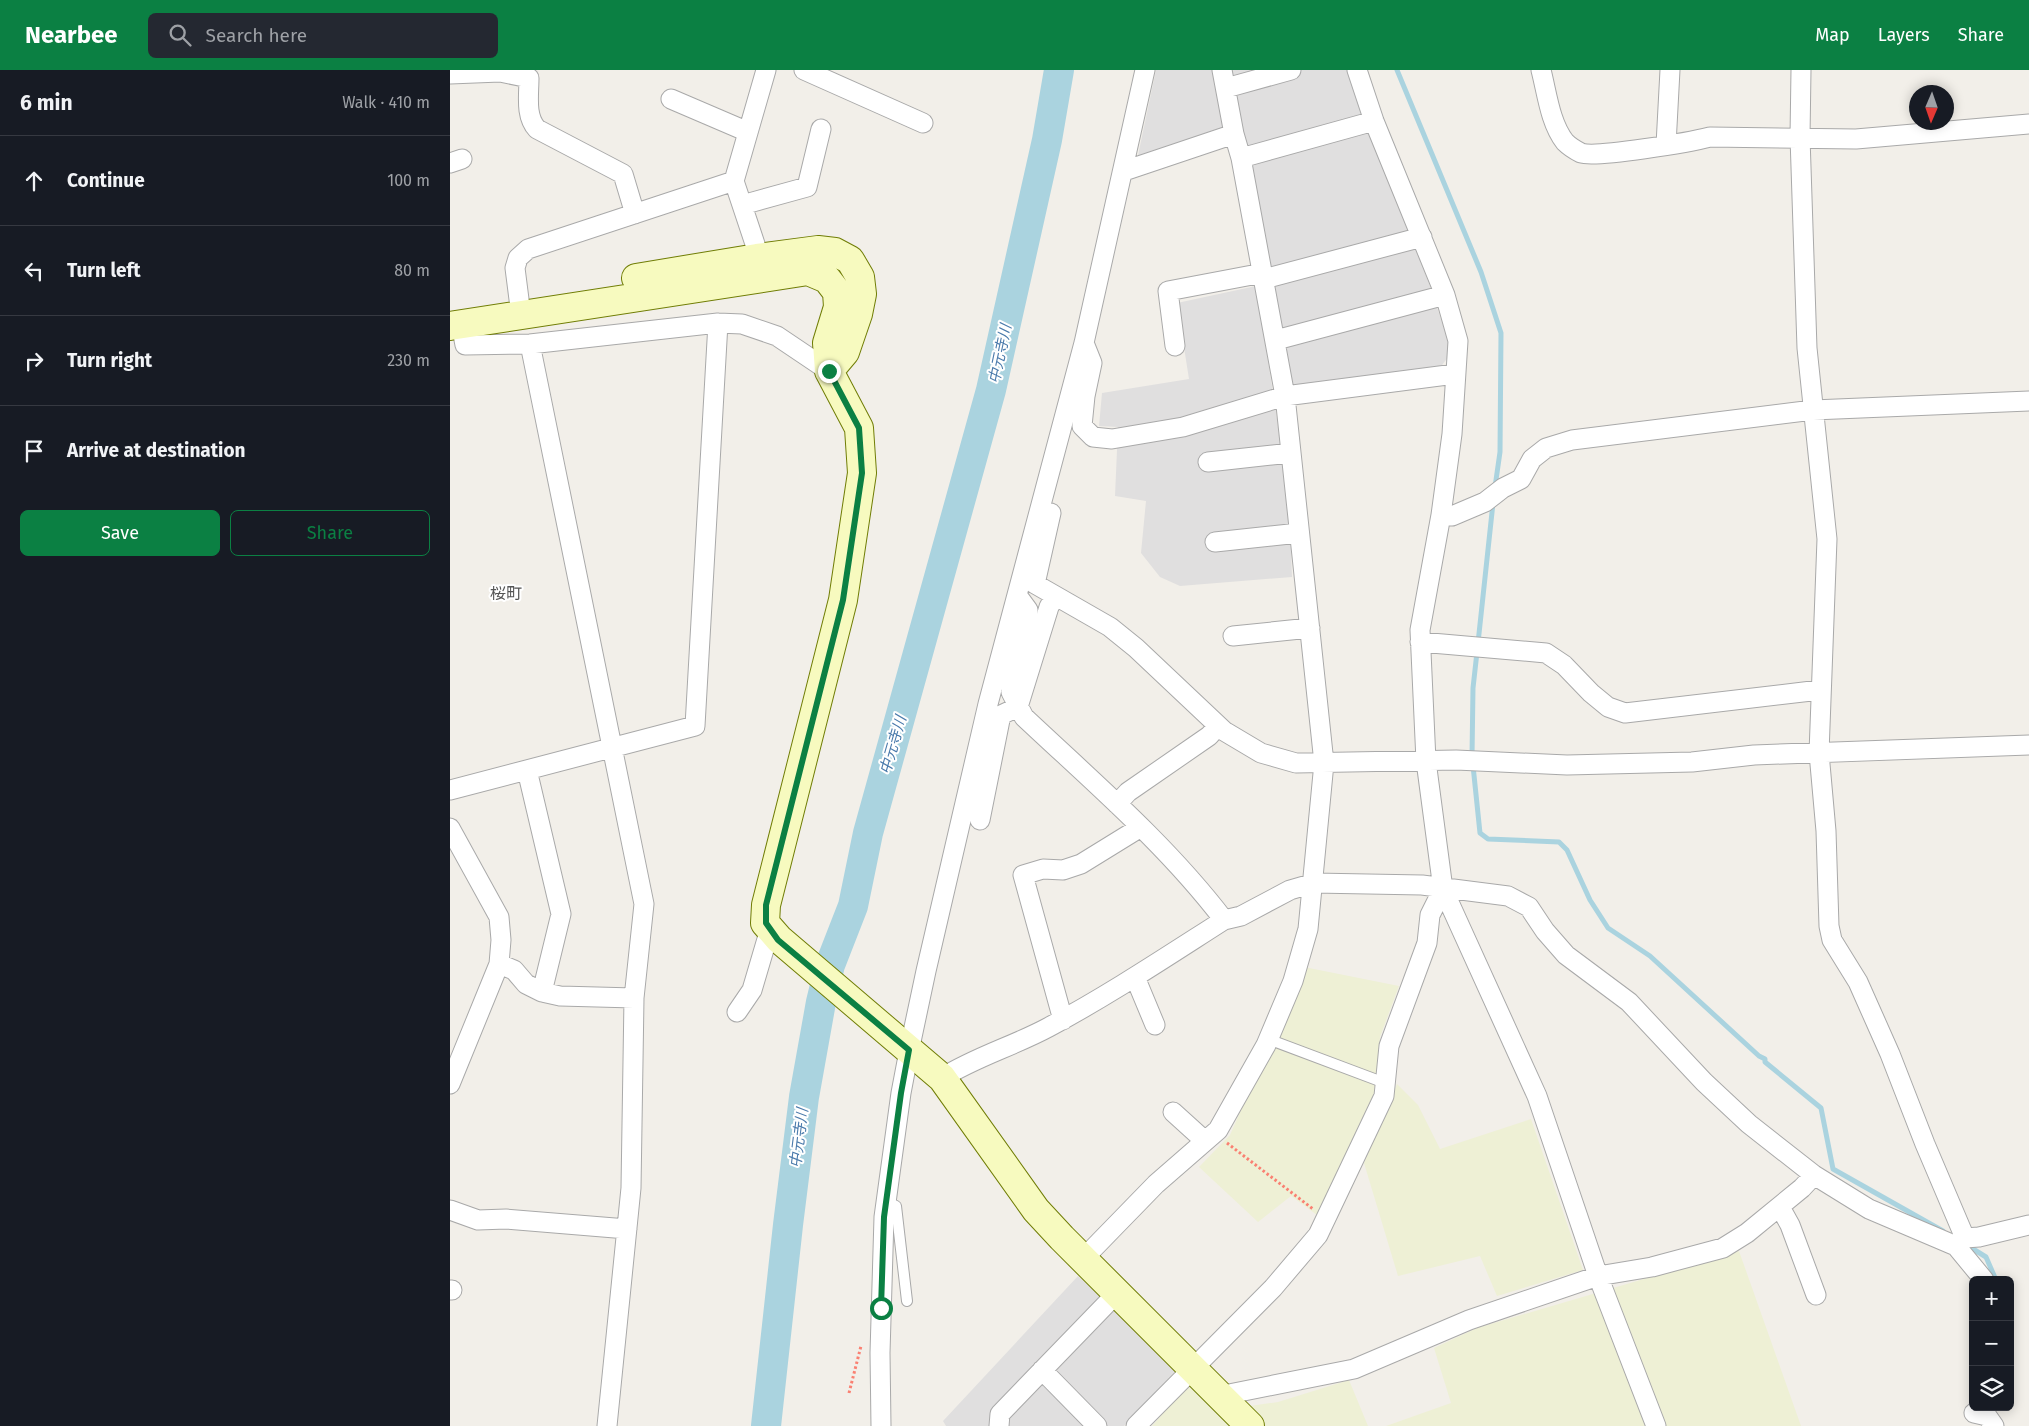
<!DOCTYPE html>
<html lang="en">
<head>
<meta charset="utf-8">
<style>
	body { margin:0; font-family:"Fira Sans","Noto Sans JP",sans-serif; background:#242831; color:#f1f3f6 }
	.controls { position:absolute; right:15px; bottom:15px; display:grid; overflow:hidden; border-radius:8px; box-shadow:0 2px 12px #0003 }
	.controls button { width:45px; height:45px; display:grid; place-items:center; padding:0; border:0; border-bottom:1px solid #363941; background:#171b24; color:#f1f3f6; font:25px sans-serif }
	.compass { position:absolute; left:1459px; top:15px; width:45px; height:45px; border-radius:50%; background:#171b24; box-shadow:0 2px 12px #0003; rotate:182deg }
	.stop { position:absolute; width:15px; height:15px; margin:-11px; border:4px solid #0b8043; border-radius:50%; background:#fff }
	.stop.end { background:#0b8043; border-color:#fff; box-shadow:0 1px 5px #0008 }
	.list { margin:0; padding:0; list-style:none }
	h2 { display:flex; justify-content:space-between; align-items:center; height:65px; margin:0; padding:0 20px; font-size:21px }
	h2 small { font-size:16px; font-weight:400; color:#9ea1a6 }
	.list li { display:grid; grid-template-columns:32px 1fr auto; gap:15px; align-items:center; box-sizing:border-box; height:90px; padding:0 20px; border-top:1px solid #363941 }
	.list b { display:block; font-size:19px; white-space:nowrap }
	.list em { font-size:16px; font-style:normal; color:#9ea1a6 }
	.actions { display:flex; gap:10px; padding:15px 20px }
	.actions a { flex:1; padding:11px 0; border:1px solid #0b8043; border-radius:8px; text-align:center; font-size:18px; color:#0b8043 }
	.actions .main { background:#0b8043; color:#fff }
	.icon { flex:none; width:28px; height:28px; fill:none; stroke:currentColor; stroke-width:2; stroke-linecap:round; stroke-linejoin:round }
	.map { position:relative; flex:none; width:1579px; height:1356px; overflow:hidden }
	header { display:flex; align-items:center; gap:30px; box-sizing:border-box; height:70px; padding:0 25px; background:#0b8043; color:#fff }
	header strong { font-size:24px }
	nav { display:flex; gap:28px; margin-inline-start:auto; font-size:18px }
	.search { width:350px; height:45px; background:#242831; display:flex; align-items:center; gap:12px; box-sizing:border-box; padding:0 18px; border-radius:8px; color:#9ea1a6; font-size:19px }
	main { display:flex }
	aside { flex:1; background:#171b24 }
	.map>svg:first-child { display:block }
	.residential { fill:#e0dfdf }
	.farmland { fill:#eef0d5 }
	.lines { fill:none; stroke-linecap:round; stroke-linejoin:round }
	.stream { stroke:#aad3df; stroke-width:5 }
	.river { stroke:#aad3df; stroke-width:30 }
	.lane-casing { stroke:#a9a9a9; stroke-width:12 }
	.street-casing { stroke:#a9a9a9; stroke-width:21 }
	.secondary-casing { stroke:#707d05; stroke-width:30 }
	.path { stroke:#fa8072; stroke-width:3; stroke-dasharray:2.5 2.5; stroke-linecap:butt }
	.lane { stroke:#fff; stroke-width:10 }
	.street { stroke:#fff; stroke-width:19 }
	.secondary { stroke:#f7fabf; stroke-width:28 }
	.route { stroke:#0b8043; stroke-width:6 }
	.labels { text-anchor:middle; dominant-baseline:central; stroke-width:4; stroke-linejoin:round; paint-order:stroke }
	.water-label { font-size:15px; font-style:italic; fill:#4a7aab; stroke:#fff }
	.quarter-label { font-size:16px; fill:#555; stroke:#fff }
</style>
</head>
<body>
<header>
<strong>Nearbee</strong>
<div class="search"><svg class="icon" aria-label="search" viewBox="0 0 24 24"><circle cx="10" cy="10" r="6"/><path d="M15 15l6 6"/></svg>Search here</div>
<nav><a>Map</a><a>Layers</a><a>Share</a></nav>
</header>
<main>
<aside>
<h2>6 min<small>Walk · 410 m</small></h2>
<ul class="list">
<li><svg class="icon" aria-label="ahead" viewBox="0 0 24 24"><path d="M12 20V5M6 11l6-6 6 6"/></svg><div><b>Continue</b></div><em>100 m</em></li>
<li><svg class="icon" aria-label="left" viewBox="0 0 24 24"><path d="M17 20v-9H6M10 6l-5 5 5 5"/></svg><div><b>Turn left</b></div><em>80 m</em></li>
<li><svg class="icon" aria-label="right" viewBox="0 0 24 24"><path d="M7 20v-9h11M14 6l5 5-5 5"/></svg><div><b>Turn right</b></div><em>230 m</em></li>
<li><svg class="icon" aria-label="arrive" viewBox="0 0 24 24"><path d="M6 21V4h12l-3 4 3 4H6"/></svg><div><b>Arrive at destination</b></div></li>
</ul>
<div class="actions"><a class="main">Save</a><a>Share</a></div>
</aside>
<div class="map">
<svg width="1579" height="1356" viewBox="0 0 1579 1356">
	<rect width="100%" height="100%" fill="#f2efe9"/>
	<path class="residential" d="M 706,0 L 897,0 L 981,219 L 1002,282 L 989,299 L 842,318 L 790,54 L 687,90 Z
		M 806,216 L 826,341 L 840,456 L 842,507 L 730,516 L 710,507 L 691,483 L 696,431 L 665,426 L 668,357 L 649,356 L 652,323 L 739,309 L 727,233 Z
		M 628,1206 L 728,1298 L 674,1356 L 496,1356 L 493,1351 Z"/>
	<path class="farmland" d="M 854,897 L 949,916 L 930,967 L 927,1017 L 867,1145 L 841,1126 L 808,1152 L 749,1097 L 780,1065 Z
		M 947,1014 L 968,1035 L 990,1079 L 1081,1049 L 1133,1200 L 1047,1226 L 1030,1186 L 948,1206 L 914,1093 Z
		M 1289,1181 L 1351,1356 L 936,1356 L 1001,1333 L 984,1278 L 1027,1258 Z
		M 899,1310 L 918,1356 L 702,1356 L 738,1315 L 765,1341 L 828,1332 Z"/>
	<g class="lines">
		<path class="stream" d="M 947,0 L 1031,202 L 1051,263 L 1050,382 L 1045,417
			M 1028,573 L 1043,433
			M 1027,582 L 1023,618 L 1022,686 L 1030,763 L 1038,769 L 1109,772 L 1117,780 L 1140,830 L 1158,858 L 1200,886 L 1309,986 L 1315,989 L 1315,992 L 1371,1038 L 1383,1099 L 1493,1161
			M 1515,1174 L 1536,1187 L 1546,1210"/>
		<path class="river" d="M 316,1356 L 338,1155 L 354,1027 L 371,932 L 380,895 L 403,836 L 418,763 L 541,320 L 597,70 L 609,0"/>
		<defs>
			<path id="lane" d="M 818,969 L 935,1013
				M 436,1131 L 446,1136 L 457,1231"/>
			<path id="street" d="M 354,0 L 473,53
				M 907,0 L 924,51 L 995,225 L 1008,271 L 1002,364 L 991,445 L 970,560 L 976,691 L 993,819 L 1087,1026 L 1148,1206 L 1206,1356
				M 1091,0 C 1097,23 1100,53 1115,72 C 1119,76 1127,81 1131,83 C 1147,88 1241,72 1260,67 L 1406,69 L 1579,54
				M 1351,0 L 1350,67 L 1357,278 L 1377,469 L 1369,683 L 1376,761 L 1379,856 L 1382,870 L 1408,912 L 1440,984 L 1475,1074 L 1515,1168
				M 0,4 L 50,2 L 79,8 C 79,25 75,46 87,59 L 173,104 L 185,144
				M 776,18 L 841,0
				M 221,29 L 298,62
				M 1216,75 L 1220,0
				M 791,88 L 924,51
				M 0,93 L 12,89
				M 674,101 L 784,64
				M 292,135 L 357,117 L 371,59
				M 310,199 L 305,174 L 284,111 L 316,0
				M 814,209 L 972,167
				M 71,245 L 65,198 L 68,188 L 78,179 L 284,111
				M 11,254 L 15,275 L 80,274 L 268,253 L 292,254 L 327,266 L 379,301
				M 826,270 L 995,225
				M 634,273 L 642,293 L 635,326 L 632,356 L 643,367 L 662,369 L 733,357 L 835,326 L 791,88 L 784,64 L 772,0
				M 80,274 L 194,834 L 184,928 L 181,1118 L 157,1356
				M 725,276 L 718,221 L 813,203
				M 758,392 L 841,383
				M 601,443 L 585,514 L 660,557 L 686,578 L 774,661 L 811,683 L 846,693 L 1006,690 L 1117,695 L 1242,692 L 1304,685 L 1579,675
				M 991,445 L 1002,446 L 1035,432 L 1053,418 L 1071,409 L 1082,389 L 1096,378 L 1122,370 L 1363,340 L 1579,331
				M 765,472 L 849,463
				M 567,525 L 578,540 L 561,622 L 574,647 C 643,712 716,774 774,850
				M 783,566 L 860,558
				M 970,572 L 1096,583 L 1114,595 L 1141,623 L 1158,637 L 1175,643 L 1370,620
				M 0,720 L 245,656 L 268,253
				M 667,734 L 678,722 L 759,666 L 768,656
				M 530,750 L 551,645 L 568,637 L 599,537 L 605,526
				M 0,758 L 49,847 L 51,870 L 49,894 L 0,1014
				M 49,894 L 64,900 L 76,914 L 92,922 L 111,844 L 77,700
				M 685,907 L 705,955
				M 92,922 L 110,926 L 184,928
				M 287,942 L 302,920 L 320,859
				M 613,950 L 573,805 L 593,799 L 613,800 L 631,794 L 691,757
				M 492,1008 C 525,987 564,976 599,957 C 659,925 716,887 774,850 L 791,846 L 840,820 L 864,813 L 972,815 L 1058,826 L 1079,837 L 1095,861 L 1116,885 L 1179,932 L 1254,1012 L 1299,1054 L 1364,1105 L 1419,1139 L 1506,1176 L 1534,1210
				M 723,1042 L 755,1071
				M 1330,1137 L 1340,1155 L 1366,1225
				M 0,1140 L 28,1150 L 56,1149 L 177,1159
				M 1507,1175 L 1515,1168 L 1529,1167 L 1579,1155
				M 633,1189 L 706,1114 L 768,1060 L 816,975 L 843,911 L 858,859 L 874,693 L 835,326 L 1005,304
				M 0,1220 L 2,1220
				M 592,1300 L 647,1356
				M 769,1326 L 904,1299 L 1019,1250 L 1148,1206 L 1202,1197 L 1273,1178 L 1297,1163 L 1352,1118 L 1364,1105
				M 1524,1343 L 1537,1346 L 1544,1356
				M 431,1356 L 430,1283 L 434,1147 L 451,1023 L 459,981 L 476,901 L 538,634 L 634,273 L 695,0
				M 549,1356 L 550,1344 L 667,1223
				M 686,1356 L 823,1218 L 868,1165 L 934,1026 L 939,976 L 977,873 L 980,845 L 993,819"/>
			<path id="secondary" d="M 186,208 L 307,188 L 368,180 L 385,182 L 400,190 L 410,207 L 412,224 L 408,244 L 395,282 L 379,301
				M 0,256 L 358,201 L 377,209 L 387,222 L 388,237 L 377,273 L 379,301 L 409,358 L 412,403 L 393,530 L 316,835 L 315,853 L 329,869 L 492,1008 L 586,1140 L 612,1168 L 800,1356"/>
		</defs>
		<use href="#lane" class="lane-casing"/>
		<use href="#street" class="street-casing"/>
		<use href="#secondary" class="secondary-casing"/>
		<path class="path" d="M 777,1073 L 863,1139
			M 399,1323 L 411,1276"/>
		<use href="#lane" class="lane"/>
		<use href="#street" class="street"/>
		<use href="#secondary" class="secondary"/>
	</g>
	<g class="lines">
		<path class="route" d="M 379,301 L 409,358 L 412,403 L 393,530 L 316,835 L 316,853 L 328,870 L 459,980 L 451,1023 L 434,1147 L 431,1238"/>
	</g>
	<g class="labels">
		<g class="water-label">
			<text transform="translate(550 284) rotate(-78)">中元寺川</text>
			<text transform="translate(443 675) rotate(-74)">中元寺川</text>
			<text transform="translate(349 1068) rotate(-83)">中元寺川</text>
		</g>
		<g class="quarter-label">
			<text x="56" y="523">桜町</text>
		</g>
	</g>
</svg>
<div class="controls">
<button>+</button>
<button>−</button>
<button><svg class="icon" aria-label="layers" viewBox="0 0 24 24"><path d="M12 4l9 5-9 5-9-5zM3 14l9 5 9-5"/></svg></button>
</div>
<svg class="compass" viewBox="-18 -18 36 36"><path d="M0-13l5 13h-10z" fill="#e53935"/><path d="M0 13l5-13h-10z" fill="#9ea1a6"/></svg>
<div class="stop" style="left:431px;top:1238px"></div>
<div class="stop end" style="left:379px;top:301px"></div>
</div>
</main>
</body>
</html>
